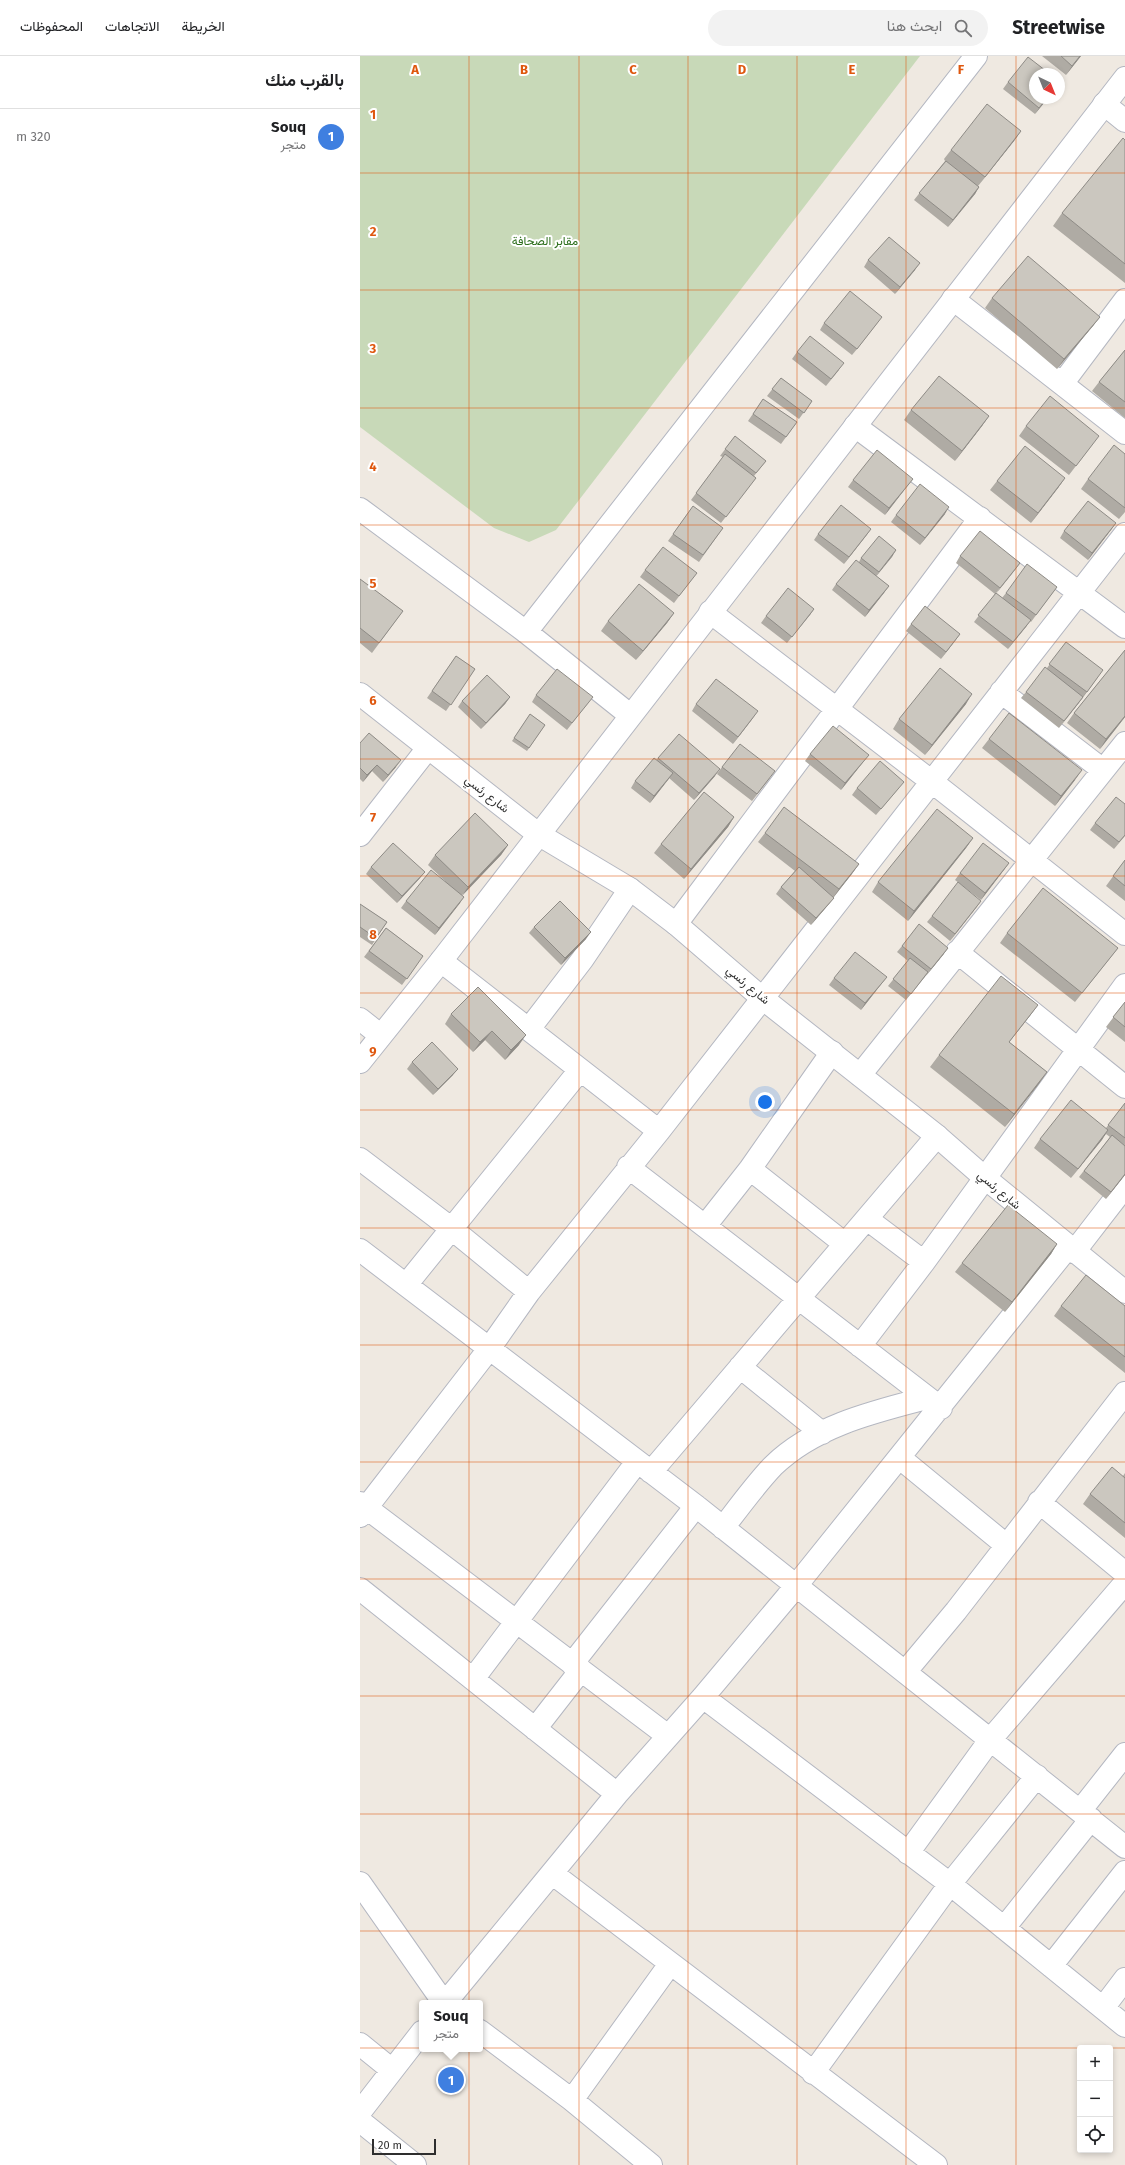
<!DOCTYPE html>
<html lang="ar">
<head>
<meta charset="utf-8">
<style>
	body { margin:0; font-family:"Fira Sans",Vazirmatn,sans-serif; background:#f2f2f2; color:#202124; direction:rtl }
	.controls { position:absolute; right:12px; bottom:12px; display:grid; overflow:hidden; border-radius:4px; box-shadow:0 2px 6px #0003 }
	.controls button { width:36px; height:36px; display:grid; place-items:center; padding:0; border:0; border-bottom:1px solid #e0e0e0; background:#fff; color:#202124; font:20px sans-serif }
	.compass { position:absolute; left:669px; top:12px; width:36px; height:36px; border-radius:50%; background:#fff; box-shadow:0 2px 6px #0003; rotate:137deg }
	.scale { position:absolute; left:12px; bottom:10px; width:64px; box-sizing:border-box; padding-left:4px; border:2px solid #2e2e2e; border-top:0; font-size:11px; line-height:14px; white-space:nowrap; color:#2e2e2e; -webkit-text-stroke:3px #fff; paint-order:stroke }
	.you { position:absolute; left:405px; top:1046px; width:14px; height:14px; margin:-10px; border:3px solid #fff; border-radius:50%; background:#1a73e8; box-shadow:0 0 0 6px #1a73e833 }
	.badge { display:grid; place-items:center; width:26px; height:26px; border-radius:50%; background:#0f766e; color:#fff; font-size:13px; font-weight:700 }
	.pin { position:absolute; translate:-50% -50%; border:2px solid #fff; box-shadow:0 1px 4px #0006 }
	.popup { position:absolute; left:59px; top:1944px; width:64px; height:52px; box-sizing:border-box; display:grid; place-content:center; border-radius:4px; background:#fff; filter:drop-shadow(0 1px 3px #0005); font-size:13px; white-space:nowrap; color:#757577 }
	.popup b { font-size:15px; color:#202124 }
	.popup::after { content:''; position:absolute; left:50%; top:100%; margin-left:-8px; border:8px solid transparent; border-top-color:#fff }
	.list { margin:0; padding:0; list-style:none }
	h2 { display:flex; justify-content:space-between; align-items:center; height:52px; margin:0; padding:0 16px; font-size:17px }
	h2 small { font-size:13px; font-weight:400; color:#757577 }
	.list li { display:grid; grid-template-columns:26px 1fr auto; gap:12px; align-items:center; box-sizing:border-box; height:56px; padding:0 16px; border-top:1px solid #e0e0e0 }
	.list b { display:block; font-size:15px; white-space:nowrap }
	.list p { margin:0; font-size:13px; white-space:nowrap; color:#757577 }
	.list em { font-size:13px; font-style:normal; color:#757577 }
	.icon { flex:none; width:22px; height:22px; fill:none; stroke:currentColor; stroke-width:2; stroke-linecap:round; stroke-linejoin:round }
	.map { position:relative; flex:none; width:765px; height:2109px; overflow:hidden; direction:ltr }
	header { display:flex; align-items:center; gap:24px; box-sizing:border-box; height:56px; padding:0 20px; background:#fff; border-bottom:1px solid #e0e0e0 }
	header strong { font-size:19px }
	nav { display:flex; gap:22px; margin-inline-start:auto; font-size:14px }
	.search { width:280px; height:36px; background:#f2f2f2; display:flex; align-items:center; gap:10px; box-sizing:border-box; padding:0 14px; border-radius:22px; color:#757577; font-size:15px }
	main { display:flex }
	aside { flex:1; background:#fff }
	.map>svg:first-child { display:block }
	.cemetery { fill:#c8d9b8 }
	.lines { fill:none; stroke-linecap:round; stroke-linejoin:round }
	.minor-casing { stroke:#b4b7c1; stroke-width:24 }
	.tertiary-casing { stroke:#b4b7c1; stroke-width:24 }
	.minor { stroke:#fff; stroke-width:22 }
	.tertiary { stroke:#fff; stroke-width:22 }
	.wall { fill:#afaba4 }
	.shaded-wall { fill:#8e8b86 }
	.building { fill:#cbc7bf; stroke:#8e8b86 }
	.grid { fill:none; stroke:#df570e; stroke-width:1; stroke-opacity:0.55 }
	.labels { text-anchor:middle; dominant-baseline:central; stroke-width:4; stroke-linejoin:round; paint-order:stroke }
	.park-label { font-size:12px; fill:#2c6e1b; stroke:#fff }
	.street-label { font-size:12px; fill:#2e2e2e; stroke:#fff }
	.grid-label { font-size:13px; text-anchor:middle; font-weight:bold; fill:#df570e; stroke:#fff; stroke-width:4; stroke-linejoin:round; paint-order:stroke }
</style>
</head>
<body>
<header>
<strong>Streetwise</strong>
<div class="search"><svg class="icon" aria-label="search" viewBox="0 0 24 24"><circle cx="10" cy="10" r="6"/><path d="M15 15l6 6"/></svg>ابحث هنا</div>
<nav><a>الخريطة</a><a>الاتجاهات</a><a>المحفوظات</a></nav>
</header>
<main>
<div class="map">
<svg width="765" height="2109" viewBox="0 0 765 2109">
	<rect width="100%" height="100%" fill="#efe9e1"/>
	<path class="cemetery" d="M 0,0 L 560,0 L 196,474 L 169,486 L 134,472 L 0,371 Z"/>
	<g class="lines">
		<defs>
			<path id="minor" d="M 744,48 L 765,65
				M 593,243 L 765,377
				M 702,328 L 765,244
				M 495,370 L 765,571
				M 0,453 L 166,576 L 270,659
				M 350,556 L 571,725 L 765,878
				M 166,576 L 616,0
				M 641,636 L 743,714
				M 0,779 L 68,692
				M 316,868 L 620,462
				M 597,896 L 765,1031
				M 81,905 L 299,1075
				M 0,963 L 20,979
				M 169,973 L 222,904 L 270,833
				M 500,1019 L 765,687
				M 0,1103 L 92,1173 L 169,1236
				M 268,1111 L 581,1352
				M 390,1113 L 485,1188
				M 507,1163 L 564,1206
				M 345,1170 L 390,1113 L 472,996
				M 0,1194 L 336,1450 L 765,1791
				M 714,1196 L 765,1130
				M 46,1229 L 220,1014
				M 500,1290 L 564,1206 L 765,929
				M 380,1311 L 462,1377
				M 540,1402 L 646,1489
				M 291,1416 L 577,1080
				M 679,1446 L 765,1517
				M 0,1447 L 308,1680
				M 0,1460 L 129,1293 L 169,1236 L 299,1075 L 765,478
				M 363,1472 C 379,1451 395,1429 413,1410 C 454,1370 513,1356 567,1342
				M 0,1533 L 257,1738
				M 212,1608 L 336,1450
				M 546,1615 L 596,1555 L 765,1337
				M 113,1623 L 277,1406
				M 343,1641 L 590,1828 L 765,1970
				M 175,1673 L 221,1614
				M 720,1755 L 765,1698
				M 548,1797 L 630,1684 L 765,1527
				M 193,1818 L 576,2109
				M 0,1827 L 84,1947
				M 644,1872 L 731,1763
				M 691,1910 L 765,1816
				M 85,1947 L 257,1738 L 343,1641 L 427,1541 L 708,1191
				M 743,1952 L 765,1923
				M 120,1975 L 212,2044 L 291,2109
				M 0,1988 L 32,2014
				M 453,2017 L 590,1828 L 677,1720
				M 212,2044 L 310,1908
				M 0,2056 L 62,1976
				M 0,2065 L 55,2109"/>
			<path id="tertiary" d="M 0,638 L 178,778 L 270,833 L 316,868 L 402,942 L 577,1080 L 625,1122 L 765,1236
				M 0,1006 L 81,905 L 765,22"/>
		</defs>
		<use href="#minor" class="minor-casing"/>
		<use href="#tertiary" class="tertiary-casing"/>
		<use href="#minor" class="minor"/>
		<use href="#tertiary" class="tertiary"/>
	</g>
	<path class="wall" d="M 682,0 L 721,0 L 706,19 Z
		M 648,26 L 688,42 L 675,58 L 643,33 Z
		M 661,75 L 654,85 L 618,130 L 619,131 L 615,138 L 588,171 L 554,144 L 585,105 L 584,103 L 591,94 Z
		M 765,84 L 765,227 L 693,170 L 702,157 Z
		M 508,204 L 555,214 L 535,238 L 504,211 Z
		M 632,242 L 740,261 L 733,270 L 697,313 L 625,252 Z
		M 464,267 L 517,267 L 492,299 L 460,274 Z
		M 765,294 L 765,362 L 732,335 L 739,326 Z
		M 437,296 L 479,314 L 466,330 L 432,303 Z
		M 421,322 L 452,345 L 439,363 L 407,340 Z
		M 403,343 L 437,366 L 421,388 L 388,365 Z
		M 551,354 L 629,360 L 622,370 L 595,405 L 544,364 Z
		M 666,370 L 732,389 L 709,419 L 659,380 Z
		M 375,380 L 406,405 L 394,420 L 396,422 L 391,428 L 361,467 L 331,444 L 363,401 L 360,400 Z
		M 765,398 L 765,456 L 759,463 L 721,433 L 728,423 Z
		M 705,422 L 698,432 L 671,467 L 630,434 L 637,425 Z
		M 553,423 L 525,459 L 488,431 L 493,424 Z
		M 333,450 L 363,472 L 339,506 L 308,485 Z
		M 585,458 L 560,489 L 531,466 L 536,459 Z
		M 756,467 L 728,504 L 700,482 L 704,475 Z
		M 511,473 L 484,508 L 454,484 L 458,478 Z
		M 536,494 L 516,520 L 529,530 L 505,561 L 472,534 L 476,528 L 499,506 L 501,502 Z
		M 600,500 L 660,507 L 636,537 L 642,542 L 646,537 L 697,531 L 671,566 L 670,565 L 648,593 L 614,566 L 635,538 L 596,507 Z
		M 285,514 L 332,523 L 314,547 L 280,521 Z
		M 0,523 L 43,555 L 12,597 L 0,587 Z
		M 454,553 L 427,587 L 401,567 L 406,560 Z
		M 314,557 L 307,567 L 276,604 L 241,575 L 248,565 Z
		M 551,568 L 600,578 L 581,603 L 546,575 Z
		M 706,586 L 738,621 L 718,648 L 699,672 L 661,642 L 666,636 L 687,612 Z
		M 765,594 L 765,661 L 740,693 L 707,667 L 714,657 Z
		M 96,600 L 115,613 L 86,655 L 67,642 Z
		M 176,639 L 228,647 L 207,674 L 172,646 Z
		M 150,641 L 145,648 L 121,673 L 98,651 L 102,645 Z
		M 336,648 L 393,662 L 373,688 L 332,655 Z
		M 606,648 L 565,699 L 533,673 L 539,663 Z
		M 170,658 L 185,669 L 167,695 L 152,685 Z
		M 629,683 L 715,724 L 695,750 L 622,692 Z
		M 0,687 L 36,711 L 23,726 L 12,715 L 3,726 L 0,723 Z
		M 450,698 L 509,699 L 504,705 L 481,734 L 445,705 Z
		M 298,702 L 355,720 L 334,744 L 309,722 L 290,747 L 271,732 L 275,725 Z
		M 362,711 L 410,722 L 392,745 L 357,718 Z
		M 497,732 L 539,732 L 516,759 L 492,739 Z
		M 374,761 L 368,771 L 324,823 L 294,797 L 301,788 Z
		M 735,767 L 765,780 L 754,793 L 730,774 Z
		M 405,777 L 499,808 L 474,841 L 469,848 L 451,869 L 416,838 L 421,831 L 435,815 L 398,786 Z
		M 613,782 L 606,792 L 548,865 L 512,836 L 518,826 Z
		M 148,789 L 141,799 L 102,839 L 100,847 L 75,879 L 41,852 L 46,845 L 85,825 L 68,809 L 75,799 Z
		M 765,804 L 765,845 L 746,830 Z
		M 649,807 L 621,844 L 595,824 L 600,817 Z
		M 11,811 L 60,822 L 37,847 L 6,818 Z
		M 621,845 L 590,885 L 567,866 L 572,860 Z
		M 0,848 L 27,866 L 12,889 L 0,881 Z
		M 174,871 L 226,883 L 201,909 L 169,877 Z
		M 26,872 L 63,900 L 42,929 L 4,901 Z
		M 647,877 L 758,892 L 751,901 L 715,946 L 640,887 Z
		M 542,890 L 588,892 L 583,899 L 546,944 L 528,930 L 548,905 L 537,896 Z
		M 527,921 L 501,954 L 469,929 L 474,922 Z
		M 118,931 L 159,989 L 145,1004 L 125,984 L 113,996 L 85,968 L 91,958 Z
		M 765,946 L 765,986 L 746,971 Z
		M 678,949 L 669,961 L 649,986 L 687,1016 L 678,1029 L 645,1071 L 570,1011 L 579,999 Z
		M 52,1006 L 93,1019 L 73,1039 L 47,1013 Z
		M 765,1047 L 765,1119 L 746,1143 L 719,1121 L 750,1081 L 746,1078 L 711,1122 L 674,1092 L 680,1083 L 746,1072 Z
		M 697,1188 L 691,1198 L 645,1256 L 595,1216 L 602,1207 Z
		M 701,1250 L 765,1250 L 765,1317 L 694,1260 Z
		M 765,1417 L 765,1482 L 723,1448 L 730,1438 L 763,1420 Z"/>
	<path class="shaded-wall" d="M 720,0 L 721,0 L 706,19 L 712,10 Z
		M 687,42 L 688,42 L 675,58 L 679,52 Z
		M 661,75 L 654,85 L 618,130 L 625,121 Z
		M 619,131 L 615,138 L 588,171 L 593,164 Z
		M 560,207 L 555,214 L 535,238 L 540,231 Z
		M 522,261 L 517,267 L 492,299 L 497,293 Z
		M 740,261 L 733,270 L 697,313 L 704,303 Z
		M 629,360 L 622,370 L 595,405 L 602,395 Z
		M 705,422 L 698,432 L 671,467 L 678,457 Z
		M 553,423 L 548,429 L 525,459 L 529,452 Z
		M 589,451 L 585,458 L 560,489 L 565,482 Z
		M 756,467 L 751,474 L 728,504 L 732,497 Z
		M 511,473 L 506,480 L 484,508 L 489,501 Z
		M 536,494 L 532,501 L 514,523 L 519,516 Z
		M 660,507 L 655,514 L 635,539 L 640,532 Z
		M 529,530 L 524,537 L 505,561 L 509,554 Z
		M 454,553 L 450,559 L 427,587 L 432,581 Z
		M 314,557 L 307,567 L 276,604 L 283,595 Z
		M 671,564 L 666,571 L 648,593 L 653,586 Z
		M 600,578 L 595,585 L 581,603 L 586,596 Z
		M 743,614 L 718,648 L 699,672 L 722,642 Z
		M 612,638 L 606,648 L 565,699 L 572,689 Z
		M 150,641 L 145,648 L 121,673 L 126,667 Z
		M 398,655 L 393,662 L 373,688 L 378,681 Z
		M 765,660 L 765,661 L 740,693 L 746,683 Z
		M 509,699 L 504,705 L 481,734 L 485,727 Z
		M 41,704 L 36,711 L 23,726 L 28,719 Z
		M 17,709 L 12,715 L 3,726 L 7,719 Z
		M 360,713 L 355,720 L 334,744 L 339,737 Z
		M 722,714 L 715,724 L 695,750 L 701,740 Z
		M 313,717 L 308,724 L 290,747 L 294,740 Z
		M 374,761 L 368,771 L 324,823 L 331,813 Z
		M 613,782 L 606,792 L 548,865 L 554,855 Z
		M 148,789 L 141,799 L 101,841 L 108,831 Z
		M 649,807 L 644,814 L 621,844 L 625,837 Z
		M 499,808 L 492,818 L 472,843 L 479,833 Z
		M 65,816 L 60,822 L 37,847 L 42,840 Z
		M 104,841 L 100,847 L 75,879 L 79,872 Z
		M 474,842 L 469,848 L 451,869 L 456,862 Z
		M 621,845 L 616,852 L 590,885 L 595,878 Z
		M 231,876 L 226,883 L 201,909 L 205,902 Z
		M 588,892 L 583,899 L 566,920 L 571,913 Z
		M 527,921 L 522,927 L 501,954 L 505,947 Z
		M 678,949 L 669,961 L 640,998 L 649,986 Z
		M 132,975 L 125,984 L 113,996 L 120,986 Z
		M 166,979 L 159,989 L 145,1004 L 151,994 Z
		M 98,1013 L 93,1019 L 73,1039 L 78,1033 Z
		M 687,1016 L 678,1029 L 645,1071 L 654,1058 Z
		M 748,1074 L 742,1084 L 711,1122 L 718,1113 Z
		M 765,1118 L 765,1119 L 746,1143 L 751,1136 Z
		M 697,1188 L 691,1198 L 645,1256 L 652,1246 Z"/>
	<path class="building" d="M 701,0 L 720,0 L 712,10 Z
		M 668,1 L 690,18 L 675,18 L 675,42 L 687,42 L 679,52 L 648,26 Z
		M 627,48 L 661,75 L 625,121 L 591,94 Z
		M 763,82 L 765,84 L 765,208 L 702,157 Z
		M 586,105 L 619,131 L 593,164 L 559,137 Z
		M 529,181 L 560,207 L 540,231 L 508,204 Z
		M 668,200 L 740,261 L 704,303 L 632,242 Z
		M 490,235 L 522,261 L 497,293 L 464,267 Z
		M 450,280 L 484,307 L 471,323 L 437,296 Z
		M 765,294 L 765,346 L 739,326 Z
		M 579,320 L 629,360 L 602,395 L 551,354 Z
		M 421,322 L 452,345 L 444,357 L 412,333 Z
		M 690,340 L 739,380 L 716,410 L 666,370 Z
		M 403,343 L 437,366 L 426,381 L 393,358 Z
		M 375,380 L 406,405 L 396,417 L 365,393 Z
		M 754,389 L 765,398 L 765,452 L 728,423 Z
		M 665,390 L 705,422 L 678,457 L 637,425 Z
		M 517,394 L 553,423 L 529,452 L 493,424 Z
		M 365,398 L 396,422 L 366,461 L 336,437 Z
		M 560,428 L 589,451 L 565,482 L 536,459 Z
		M 728,445 L 756,467 L 732,497 L 704,475 Z
		M 481,449 L 511,473 L 489,501 L 458,478 Z
		M 333,450 L 363,472 L 343,499 L 313,478 Z
		M 620,475 L 660,507 L 640,532 L 600,500 Z
		M 519,480 L 536,494 L 519,516 L 501,502 Z
		M 303,491 L 337,517 L 319,540 L 285,514 Z
		M 496,504 L 529,530 L 509,554 L 476,528 Z
		M 667,508 L 697,531 L 676,559 L 646,537 Z
		M 0,523 L 43,555 L 19,587 L 0,572 Z
		M 279,528 L 314,557 L 283,595 L 248,565 Z
		M 428,532 L 454,553 L 432,581 L 406,560 Z
		M 636,537 L 671,564 L 653,586 L 618,559 Z
		M 565,550 L 600,578 L 586,596 L 551,568 Z
		M 706,586 L 743,614 L 727,636 L 689,608 Z
		M 765,594 L 765,660 L 746,683 L 714,657 Z
		M 96,600 L 115,613 L 91,649 L 72,635 Z
		M 685,611 L 723,641 L 704,665 L 666,636 Z
		M 580,612 L 612,638 L 572,689 L 539,663 Z
		M 197,613 L 233,641 L 212,667 L 176,639 Z
		M 127,619 L 150,641 L 126,667 L 102,645 Z
		M 356,623 L 398,655 L 378,681 L 336,648 Z
		M 649,657 L 722,714 L 701,740 L 629,683 Z
		M 170,658 L 185,669 L 169,692 L 154,682 Z
		M 473,670 L 509,699 L 485,727 L 450,698 Z
		M 9,677 L 41,704 L 28,719 L 17,709 L 7,719 L 0,712 L 0,687 Z
		M 319,678 L 360,713 L 339,737 L 298,702 Z
		M 380,688 L 415,715 L 397,738 L 362,711 Z
		M 294,702 L 313,717 L 294,740 L 275,725 Z
		M 520,705 L 544,726 L 521,753 L 497,732 Z
		M 344,736 L 374,761 L 331,813 L 301,788 Z
		M 756,741 L 765,748 L 765,779 L 759,786 L 735,767 Z
		M 424,751 L 499,808 L 479,833 L 405,777 Z
		M 577,753 L 613,782 L 554,855 L 518,826 Z
		M 115,757 L 148,789 L 108,831 L 75,799 Z
		M 33,787 L 65,816 L 42,840 L 11,811 Z
		M 623,787 L 649,807 L 625,837 L 600,817 Z
		M 765,804 L 765,830 L 753,820 Z
		M 439,811 L 474,842 L 456,862 L 421,831 Z
		M 71,814 L 104,841 L 79,872 L 46,845 Z
		M 598,826 L 621,845 L 595,878 L 572,860 Z
		M 683,832 L 758,892 L 722,937 L 647,877 Z
		M 200,845 L 231,876 L 205,902 L 174,871 Z
		M 0,848 L 27,866 L 16,882 L 0,871 Z
		M 559,868 L 588,892 L 571,913 L 542,890 Z
		M 26,872 L 63,900 L 47,923 L 9,895 Z
		M 495,896 L 527,921 L 505,947 L 474,922 Z
		M 550,902 L 568,916 L 551,938 L 533,923 Z
		M 641,920 L 678,949 L 649,986 L 687,1016 L 654,1058 L 579,999 Z
		M 118,931 L 166,979 L 151,994 L 132,975 L 120,986 L 91,958 Z
		M 765,946 L 765,971 L 753,961 Z
		M 72,986 L 98,1013 L 78,1033 L 52,1006 Z
		M 711,1044 L 748,1074 L 718,1113 L 680,1083 Z
		M 765,1047 L 765,1082 L 748,1069 Z
		M 752,1079 L 765,1090 L 765,1118 L 751,1136 L 724,1115 Z
		M 648,1149 L 697,1188 L 652,1246 L 602,1207 Z
		M 726,1219 L 765,1250 L 765,1301 L 701,1250 Z
		M 752,1411 L 765,1422 L 765,1467 L 730,1438 Z"/>
	<path class="grid" d="M 109,0 L 109,2109M 219,0 L 219,2109M 328,0 L 328,2109M 437,0 L 437,2109M 546,0 L 546,2109M 656,0 L 656,2109M 0,117 L 765,117M 0,234 L 765,234M 0,352 L 765,352M 0,469 L 765,469M 0,586 L 765,586M 0,703 L 765,703M 0,820 L 765,820M 0,937 L 765,937M 0,1054 L 765,1054M 0,1172 L 765,1172M 0,1289 L 765,1289M 0,1406 L 765,1406M 0,1523 L 765,1523M 0,1640 L 765,1640M 0,1758 L 765,1758M 0,1875 L 765,1875M 0,1992 L 765,1992"/>
	<g class="labels">
		<g class="park-label">
			<text x="185" y="185">مقابر الصحافة</text>
		</g>
		<g class="street-label">
			<text transform="translate(127 738) rotate(38)">شارع رئسي</text>
			<text transform="translate(388 929) rotate(40)">شارع رئسي</text>
			<text transform="translate(639 1134) rotate(40)">شارع رئسي</text>
		</g>
	</g>
	<g class="grid-label">
		<text x="55" y="18">A</text>
		<text x="164" y="18">B</text>
		<text x="273" y="18">C</text>
		<text x="382" y="18">D</text>
		<text x="492" y="18">E</text>
		<text x="601" y="18">F</text>
		<text x="13" y="63">1</text>
		<text x="13" y="180">2</text>
		<text x="13" y="297">3</text>
		<text x="13" y="415">4</text>
		<text x="13" y="532">5</text>
		<text x="13" y="649">6</text>
		<text x="13" y="766">7</text>
		<text x="13" y="883">8</text>
		<text x="13" y="1000">9</text>
	</g>
</svg>
<div class="controls">
<button>+</button>
<button>−</button>
<button><svg class="icon" aria-label="locate" viewBox="0 0 24 24"><circle cx="12" cy="12" r="6"/><path d="M12 2v4M12 18v4M2 12h4M18 12h4"/></svg></button>
</div>
<svg class="compass" viewBox="-18 -18 36 36"><path d="M0-13l5 13h-10z" fill="#e53935"/><path d="M0 13l5-13h-10z" fill="#757577"/></svg>
<div class="scale">20 m</div>
<div class="you"></div>
<div class="pin badge" style="left:91px;top:2024px;background:#3f7fe0">1</div>
<div class="popup"><b>Souq</b>متجر</div>
</div>
<aside>
<h2>بالقرب منك<small></small></h2>
<ul class="list">
<li><span class="badge" style="background:#3f7fe0">1</span><div><b>Souq</b><p>متجر</p></div><em>320 m</em></li>
</ul>
</aside>
</main>
</body>
</html>
